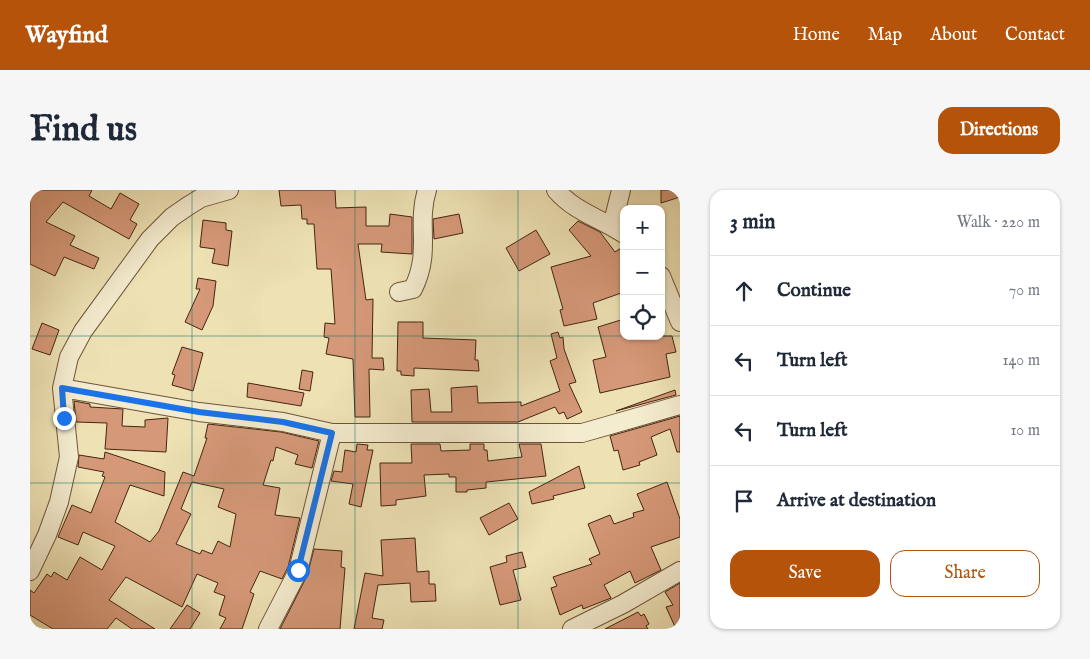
<!DOCTYPE html>
<html lang="en">
<head>
<meta charset="utf-8">
<style>
	body { margin:0; font-family:"IM FELL English",serif; background:#f6f6f7; color:#1f2937 }
	.controls { position:absolute; right:15px; top:15px; display:grid; overflow:hidden; border-radius:10px; box-shadow:0 1px 4px #0004 }
	.controls button { width:45px; height:45px; display:grid; place-items:center; padding:0; border:0; border-bottom:1px solid #e0e1e3; background:#fff; color:#1f2937; font:25px sans-serif }
	.stop { position:absolute; width:15px; height:15px; margin:-11px; border:4px solid #1a73e8; border-radius:50%; background:#fff }
	.stop.end { background:#1a73e8; border-color:#fff; box-shadow:0 1px 5px #0008 }
	.list { margin:0; padding:0; list-style:none }
	h2 { display:flex; justify-content:space-between; align-items:center; height:65px; margin:0; padding:0 20px; font-size:21px }
	h2 small { font-size:16px; font-weight:400; color:#747a83 }
	.list li { display:grid; grid-template-columns:32px 1fr auto; gap:15px; align-items:center; box-sizing:border-box; height:70px; padding:0 20px; border-top:1px solid #e0e1e3 }
	.list b { display:block; font-size:19px; white-space:nowrap }
	.list em { font-size:16px; font-style:normal; color:#747a83 }
	.actions { display:flex; gap:10px; padding:15px 20px }
	.actions a { flex:1; padding:11px 0; border:1px solid #b45309; border-radius:15px; text-align:center; font-size:18px; color:#b45309 }
	.actions .main { background:#b45309; color:#fff }
	.icon { flex:none; width:28px; height:28px; fill:none; stroke:currentColor; stroke-width:2; stroke-linecap:round; stroke-linejoin:round }
	.map { position:relative; flex:none; width:650px; height:439px; overflow:hidden; border-radius:15px }
	header { display:flex; align-items:center; gap:30px; box-sizing:border-box; height:70px; padding:0 25px; background:#b45309; color:#fff }
	header strong { font-size:24px }
	nav { display:flex; gap:28px; margin-inline-start:auto; font-size:18px }
	.intro { display:flex; align-items:center; justify-content:space-between; box-sizing:border-box; height:120px; padding:0 30px }
	h1 { margin:0; font-size:35px }
	.button { padding:12px 22px; border-radius:15px; background:#b45309; color:#fff; font-size:18px; font-weight:700 }
	main { display:flex; gap:30px; padding:0 30px }
	aside { flex:1; background:#fff; border-radius:15px; box-shadow:0 1px 4px #0004 }
	.map>svg:first-child { display:block }
	.building { fill:#d59878; stroke:#452510; fill-rule:evenodd }
	.lines { fill:none; stroke-linecap:round; stroke-linejoin:round }
	.minor-casing { stroke:#6f5439; stroke-width:20 }
	.minor { stroke:#f4eccf; stroke-width:18 }
	.route { stroke:#1a73e8; stroke-width:6 }
	.grid { fill:none; stroke:#0f766e; stroke-width:1; stroke-opacity:0.55 }
</style>
</head>
<body>
<header>
<strong>Wayfind</strong>
<nav><a>Home</a><a>Map</a><a>About</a><a>Contact</a></nav>
</header>
<div class="intro"><h1>Find us</h1><a class="button">Directions</a></div>
<main>
<div class="map">
<svg width="650" height="439" viewBox="0 0 650 439">
	<rect width="100%" height="100%" fill="#eee2b5"/>
	<filter id="stains"><feTurbulence type="fractalNoise" baseFrequency=".004" numOctaves="4"/><feColorMatrix values="0 0 0 0 .2 0 0 0 0 .09 0 0 0 0 .02 0 0 0 .5 -.17"/></filter>
	<radialGradient id="worn" r=".72"><stop offset=".6" stop-color="#630" stop-opacity="0"/><stop offset="1" stop-color="#630" stop-opacity=".3"/></radialGradient>
	<path class="building" d="M 0,0 L 62,0 L 59,6 L 81,19 L 90,3 L 109,14 L 100,30 L 107,34 L 99,49 L 33,12 L 16,32 L 45,46 L 40,55 L 69,68 L 64,79 L 34,67 L 25,86 L 0,74 Z
		M 249,0 L 305,0 L 306,18 L 336,17 L 336,36 L 359,36 L 360,24 L 382,27 L 382,64 L 351,62 L 352,54 L 328,54 L 336,110 L 343,109 L 342,168 L 353,168 L 354,180 L 339,179 L 340,227 L 325,227 L 323,169 L 296,164 L 299,148 L 294,147 L 295,133 L 305,134 L 301,79 L 287,79 L 284,34 L 277,34 L 277,29 L 272,29 L 271,15 L 251,16 Z
		M 631,0 L 650,0 L 650,7 L 631,13 Z
		M 429,24 L 433,43 L 404,49 L 403,29 Z
		M 173,30 L 196,33 L 196,40 L 202,41 L 198,76 L 182,73 L 185,59 L 170,57 Z
		M 548,31 L 570,42 L 585,62 L 594,56 L 594,102 L 563,113 L 567,129 L 534,136 L 530,120 L 533,119 L 521,77 L 561,66 L 539,40 Z
		M 506,40 L 520,64 L 489,81 L 476,58 Z
		M 168,88 L 186,91 L 183,116 L 172,140 L 155,132 L 170,99 L 166,99 Z
		M 594,129 L 594,146 L 642,146 L 646,162 L 636,164 L 640,187 L 570,203 L 563,170 L 576,167 L 568,137 Z
		M 368,132 L 393,132 L 393,148 L 446,150 L 445,170 L 448,170 L 449,181 L 384,178 L 384,186 L 371,185 L 371,181 L 367,181 Z
		M 12,133 L 29,140 L 20,165 L 2,159 Z
		M 528,142 L 530,148 L 533,147 L 534,159 L 546,192 L 539,194 L 552,222 L 537,229 L 534,222 L 529,224 L 525,217 L 488,232 L 382,232 L 381,200 L 399,199 L 401,222 L 422,222 L 421,198 L 447,196 L 448,213 L 491,212 L 491,216 L 530,201 L 520,171 L 527,168 L 521,144 Z
		M 152,157 L 173,163 L 163,201 L 142,195 L 145,185 L 142,184 Z
		M 272,180 L 283,182 L 280,201 L 269,199 Z
		M 218,193 L 274,203 L 271,216 L 217,207 Z
		M 645,200 L 646,205 L 586,221 Z
		M 44,211 L 60,214 L 60,217 L 93,219 L 92,236 L 115,237 L 115,230 L 138,228 L 136,262 L 75,259 L 77,233 L 46,232 Z
		M 650,226 L 650,262 L 647,262 L 640,239 L 621,247 L 627,265 L 609,272 L 610,275 L 593,280 L 588,260 L 584,261 L 580,246 Z
		M 178,234 L 251,242 L 289,251 L 282,278 L 265,274 L 268,265 L 246,257 L 243,271 L 241,270 L 233,295 L 250,298 L 245,325 L 270,328 L 258,377 L 252,389 L 230,381 L 220,402 L 224,404 L 212,439 L 190,439 L 196,428 L 189,425 L 195,406 L 184,402 L 188,393 L 167,384 L 152,417 L 96,387 L 79,410 L 125,439 L 102,439 L 86,428 L 77,439 L 23,439 L 0,425 L 0,400 L 4,403 L 17,384 L 21,387 L 24,382 L 37,390 L 50,367 L 72,380 L 85,356 L 53,342 L 48,355 L 28,347 L 42,315 L 61,323 L 75,287 L 72,286 L 74,282 L 48,277 L 49,265 L 74,269 L 75,262 L 135,282 L 134,306 L 100,295 L 85,332 L 120,352 L 129,341 L 153,282 L 164,286 L 177,248 L 175,248 ZM 162,292 L 194,299 L 188,317 L 206,324 L 200,357 L 188,351 L 182,364 L 172,360 L 170,364 L 146,354 L 161,324 L 151,319 Z
		M 327,254 L 338,255 L 337,260 L 343,260 L 331,317 L 319,314 L 323,294 L 301,291 L 304,281 L 312,282 L 315,260 L 326,262 Z
		M 381,254 L 410,254 L 411,261 L 440,260 L 440,254 L 454,254 L 454,260 L 457,260 L 458,271 L 492,267 L 489,254 L 511,254 L 516,286 L 456,292 L 456,298 L 437,300 L 437,302 L 426,302 L 426,287 L 419,287 L 419,284 L 394,285 L 396,306 L 366,310 L 366,315 L 351,316 L 350,273 L 382,273 Z
		M 549,276 L 555,298 L 523,306 L 524,309 L 502,314 L 499,302 Z
		M 637,292 L 650,329 L 650,347 L 621,357 L 631,380 L 605,393 L 600,381 L 574,395 L 581,408 L 553,419 L 552,415 L 530,425 L 521,398 L 527,396 L 523,387 L 562,374 L 559,369 L 570,364 L 558,334 L 580,325 L 584,334 L 604,327 L 603,323 L 614,320 L 607,304 Z
		M 479,313 L 488,329 L 459,345 L 450,328 Z
		M 385,348 L 387,382 L 399,381 L 399,394 L 405,394 L 406,411 L 381,412 L 380,393 L 348,395 L 342,428 L 354,430 L 352,439 L 324,439 L 335,383 L 353,386 L 351,350 Z
		M 284,359 L 312,361 L 311,377 L 315,378 L 310,439 L 250,439 L 277,386 Z
		M 492,362 L 496,377 L 483,380 L 491,410 L 470,415 L 460,377 L 477,372 L 476,366 Z
		M 650,393 L 650,439 L 646,439 L 636,417 L 643,415 L 635,402 Z
		M 157,415 L 170,423 L 160,439 L 140,439 Z
		M 608,422 L 611,426 L 614,424 L 619,434 L 616,436 L 618,439 L 575,439 Z"/>
	<g class="lines">
		<defs>
			<path id="minor" d="M 526,0 C 545,22 570,28 594,44
				M 582,36 L 591,0
				M 631,86 L 650,132
				M 369,102 L 383,99 C 402,61 386,35 397,0
				M 32,198 L 169,222 L 253,232 L 302,243 L 552,243 L 650,215
				M 0,381 L 17,345 L 29,312 L 39,267 L 32,198 L 39,167 L 53,141 L 120,49 L 142,27 L 158,16 L 171,8 L 199,0
				M 238,439 L 268,381 L 302,243
				M 542,439 L 593,414 L 650,381"/>
		</defs>
		<use href="#minor" class="minor-casing"/>
		<use href="#minor" class="minor"/>
	</g>
	<g class="lines">
		<path class="route" d="M 34,228 L 32,198 L 169,222 L 253,232 L 302,243 L 268,380"/>
	</g>
	<path class="grid" d="M 162,0 L 162,439M 325,0 L 325,439M 488,0 L 488,439M 0,146 L 650,146M 0,293 L 650,293"/>
	<rect width="100%" height="100%" filter="url(#stains)"/>
	<rect width="100%" height="100%" fill="url(#worn)"/>
</svg>
<div class="controls">
<button>+</button>
<button>−</button>
<button><svg class="icon" aria-label="locate" viewBox="0 0 24 24"><circle cx="12" cy="12" r="6"/><path d="M12 2v4M12 18v4M2 12h4M18 12h4"/></svg></button>
</div>
<div class="stop" style="left:268px;top:380px"></div>
<div class="stop end" style="left:34px;top:228px"></div>
</div>
<aside>
<h2>3 min<small>Walk · 220 m</small></h2>
<ul class="list">
<li><svg class="icon" aria-label="ahead" viewBox="0 0 24 24"><path d="M12 20V5M6 11l6-6 6 6"/></svg><div><b>Continue</b></div><em>70 m</em></li>
<li><svg class="icon" aria-label="left" viewBox="0 0 24 24"><path d="M17 20v-9H6M10 6l-5 5 5 5"/></svg><div><b>Turn left</b></div><em>140 m</em></li>
<li><svg class="icon" aria-label="left" viewBox="0 0 24 24"><path d="M17 20v-9H6M10 6l-5 5 5 5"/></svg><div><b>Turn left</b></div><em>10 m</em></li>
<li><svg class="icon" aria-label="arrive" viewBox="0 0 24 24"><path d="M6 21V4h12l-3 4 3 4H6"/></svg><div><b>Arrive at destination</b></div></li>
</ul>
<div class="actions"><a class="main">Save</a><a>Share</a></div>
</aside>
</main>
</body>
</html>
